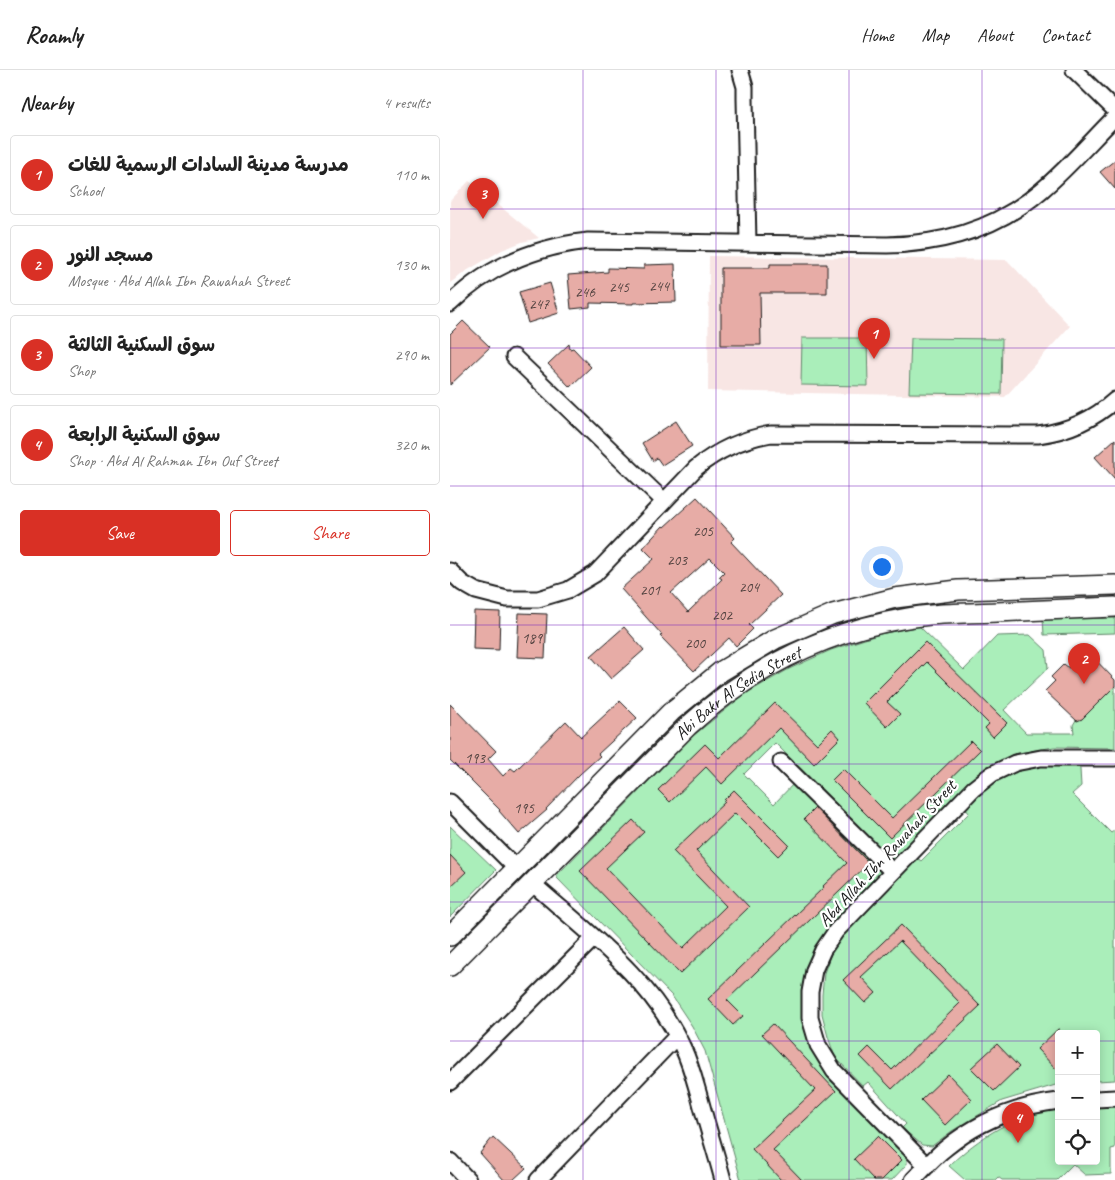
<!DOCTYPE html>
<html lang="en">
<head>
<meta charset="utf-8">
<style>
	body { margin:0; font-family:Caveat,"Playpen Sans Arabic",sans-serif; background:#f2f2f2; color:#222 }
	.controls { position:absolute; right:15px; bottom:15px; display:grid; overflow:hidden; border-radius:5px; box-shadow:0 2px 12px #0003 }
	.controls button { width:45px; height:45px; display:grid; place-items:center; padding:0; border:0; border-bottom:1px solid #e0e0e0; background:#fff; color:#222; font:25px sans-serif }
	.you { position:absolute; left:431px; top:496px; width:18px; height:18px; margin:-12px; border:4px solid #fff; border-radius:50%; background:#1a73e8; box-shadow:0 0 0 8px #1a73e833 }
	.badge { display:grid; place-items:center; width:32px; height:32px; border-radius:50%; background:#d93025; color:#fff; font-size:16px; font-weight:700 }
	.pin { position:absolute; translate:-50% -41px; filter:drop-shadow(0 1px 2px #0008) }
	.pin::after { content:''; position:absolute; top:26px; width:18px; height:15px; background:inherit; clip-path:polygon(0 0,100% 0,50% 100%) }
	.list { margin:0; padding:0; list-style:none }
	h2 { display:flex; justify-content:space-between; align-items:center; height:65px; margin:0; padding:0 20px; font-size:21px }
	h2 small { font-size:16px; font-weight:400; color:#767676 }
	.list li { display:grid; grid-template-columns:32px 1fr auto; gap:15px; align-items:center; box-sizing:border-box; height:80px; margin:0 10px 10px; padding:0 10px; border:1px solid #e0e0e0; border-radius:5px }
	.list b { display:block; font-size:19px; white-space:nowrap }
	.list p { margin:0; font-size:16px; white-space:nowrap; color:#767676 }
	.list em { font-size:16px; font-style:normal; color:#767676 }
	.actions { display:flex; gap:10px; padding:15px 20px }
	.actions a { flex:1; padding:11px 0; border:1px solid #d93025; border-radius:5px; text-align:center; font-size:18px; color:#d93025 }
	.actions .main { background:#d93025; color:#fff }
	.icon { flex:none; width:28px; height:28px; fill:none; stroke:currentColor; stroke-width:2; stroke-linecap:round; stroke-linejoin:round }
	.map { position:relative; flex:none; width:665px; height:1110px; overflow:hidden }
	header { display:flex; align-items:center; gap:30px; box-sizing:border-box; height:70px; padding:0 25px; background:#fff; border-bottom:1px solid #e0e0e0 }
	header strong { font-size:24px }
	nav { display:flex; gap:28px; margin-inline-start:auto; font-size:18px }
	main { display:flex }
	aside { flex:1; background:#fff }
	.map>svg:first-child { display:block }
	.built { fill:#f8e6e4 }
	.green { fill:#aaeeba; stroke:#63856b }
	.building { fill:#e7aca6; stroke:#1c1c1c; fill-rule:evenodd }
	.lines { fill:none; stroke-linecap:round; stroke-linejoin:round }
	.minor-casing { stroke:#1c1c1c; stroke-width:19 }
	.major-casing { stroke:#1c1c1c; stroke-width:22 }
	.minor { stroke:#fff; stroke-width:15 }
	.major { stroke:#fff; stroke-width:19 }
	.grid { fill:none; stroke:#7b2cbf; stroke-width:1; stroke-opacity:0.55 }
	.labels { text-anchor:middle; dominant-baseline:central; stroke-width:4.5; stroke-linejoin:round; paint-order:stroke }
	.number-label { font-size:15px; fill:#4f403e }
	.street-label { font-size:18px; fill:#1c1c1c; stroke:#fff }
</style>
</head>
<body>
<header>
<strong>Roamly</strong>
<nav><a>Home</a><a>Map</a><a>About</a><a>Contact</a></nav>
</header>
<main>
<aside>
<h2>Nearby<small>4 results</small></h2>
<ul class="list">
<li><span class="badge">1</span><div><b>مدرسة مدينة السادات الرسمية للغات</b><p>School</p></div><em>110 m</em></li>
<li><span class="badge">2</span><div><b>مسجد النور</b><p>Mosque · Abd Allah Ibn Rawahah Street</p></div><em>130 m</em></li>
<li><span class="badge">3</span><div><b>سوق السكنية الثالثة</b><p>Shop</p></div><em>290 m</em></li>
<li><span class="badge">4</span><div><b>سوق السكنية الرابعة</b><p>Shop · Abd Al Rahman Ibn Ouf Street</p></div><em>320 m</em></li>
</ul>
<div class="actions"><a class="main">Save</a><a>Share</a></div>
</aside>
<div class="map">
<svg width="665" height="1110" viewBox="0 0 665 1110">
	<rect width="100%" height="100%" fill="#fff"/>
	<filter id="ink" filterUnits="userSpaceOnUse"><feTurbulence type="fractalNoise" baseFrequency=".02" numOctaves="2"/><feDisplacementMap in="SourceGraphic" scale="10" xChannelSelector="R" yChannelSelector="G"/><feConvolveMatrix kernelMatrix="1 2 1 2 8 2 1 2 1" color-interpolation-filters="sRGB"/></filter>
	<g filter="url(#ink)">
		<path class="built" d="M 19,111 L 89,168 L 72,172 L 52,180 L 18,200 L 0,213 L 0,131 Z
			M 259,186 L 557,190 L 620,256 L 555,327 L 258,321 Z"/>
		<path class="green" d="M 352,268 L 417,268 L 418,316 L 351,315 Z
			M 461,268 L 552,269 L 551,324 L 459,323 Z
			M 665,548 L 665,563 L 594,565 L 593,549 Z
			M 469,556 L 514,600 L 547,566 L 580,565 L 596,580 L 598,598 L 554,640 L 576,663 L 624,663 L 623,655 L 626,650 L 632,649 L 665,616 L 665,678 L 604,677 L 563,684 L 536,699 L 445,792 L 325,673 L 294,704 L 324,734 L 347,710 L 438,800 L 395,840 L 366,878 L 356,912 L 367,979 L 457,1085 L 457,1094 L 442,1110 L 291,1110 L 255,981 L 242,956 L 222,926 L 107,808 L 107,805 L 244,665 L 295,624 L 339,599 L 381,580 L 430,564 Z
			M 625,690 L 630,699 L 631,716 L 622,724 L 661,763 L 665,760 L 665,1010 L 646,1011 L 646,964 L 609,964 L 609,1014 L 552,1031 L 502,1061 L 482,1076 L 472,1075 L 452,1058 L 456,1054 L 418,1012 L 413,1016 L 385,987 L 378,967 L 372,944 L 372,925 L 374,903 L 381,883 L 390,866 L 467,788 L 471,791 L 519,743 L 516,739 L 529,725 L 528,715 L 568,699 Z
			M 0,756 L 46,800 L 0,847 Z
			M 646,1034 L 665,1034 L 665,1078 L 661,1079 L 661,1104 L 635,1105 L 623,1094 L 607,1110 L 552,1110 L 548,1107 L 545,1110 L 515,1110 L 499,1096 C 527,1068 568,1043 609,1038 L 609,1091 L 646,1091 Z"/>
		<path class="building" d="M 665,90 L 665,119 L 650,102 Z
			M 225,194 L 226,232 L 183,233 L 183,234 L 140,233 L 140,237 L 121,239 L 118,205 L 158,202 L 158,198 L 194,199 L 194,195 Z
			M 320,194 L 377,194 L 377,223 L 310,223 L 311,275 L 271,275 L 271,198 L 320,198 Z
			M 100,213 L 109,243 L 78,253 L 69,222 Z
			M 13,251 L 40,277 L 0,315 L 0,264 Z
			M 119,274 L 120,279 L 123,278 L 141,297 L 120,317 L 98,294 Z
			M 226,351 L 242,376 L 212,395 L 207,388 L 203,391 L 192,373 Z
			M 665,369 L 665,409 L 645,387 Z
			M 247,427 L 285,468 L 281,472 L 331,525 L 299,555 L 303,559 L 286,576 L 279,568 L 244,601 L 210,566 L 212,565 L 171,519 L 204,489 L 193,478 L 213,456 L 214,457 ZM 260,488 L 274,502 L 269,507 L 272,509 L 238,542 L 221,523 Z
			M 24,541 L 50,542 L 49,580 L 23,579 Z
			M 69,543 L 97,544 L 95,588 L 67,587 Z
			M 174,557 L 194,580 L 161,609 L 141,586 Z
			M 475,572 L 557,653 L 543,667 L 535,658 L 539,654 L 477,592 L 437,632 L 450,644 L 437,657 L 414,633 Z
			M 637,581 L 665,610 L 665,616 L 632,649 L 627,651 L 595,621 L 605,611 L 601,607 L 614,594 L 619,598 Z
			M 170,631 L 187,648 L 148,684 L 150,686 L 130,704 L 96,739 L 97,740 L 69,764 L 49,741 L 50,740 L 0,690 L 0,634 L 46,681 L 38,689 L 53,706 L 61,698 L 65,701 L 116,651 L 131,667 Z
			M 325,633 L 367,674 L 382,659 L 390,668 L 364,694 L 329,658 L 272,714 L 256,697 L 220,732 L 208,720 L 255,674 L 269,688 Z
			M 521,671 L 530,680 L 440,768 L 382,710 L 393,699 L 442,748 Z
			M 284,720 L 339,775 L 328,786 L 285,743 L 246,781 L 299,837 L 230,904 L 130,801 L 183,750 L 194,762 L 156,798 L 233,878 L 276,836 L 223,781 L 275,732 L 273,731 Z
			M 365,738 L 419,793 L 277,930 L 293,946 L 283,955 L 258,929 L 374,817 L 373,816 L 397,793 L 354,749 Z
			M 0,785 L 16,802 L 0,817 Z
			M 451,855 L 530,936 L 442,1019 L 410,986 L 419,977 L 442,1000 L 510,933 L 450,871 L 411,907 L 426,923 L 415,933 L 393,910 Z
			M 323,954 L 386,1021 L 323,1080 L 352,1110 L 331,1110 L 302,1079 L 365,1020 L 312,964 Z
			M 609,958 L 609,1002 L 587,979 Z
			M 547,974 L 569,997 L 544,1021 L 521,998 Z
			M 498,1004 L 522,1029 L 495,1055 L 471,1030 Z
			M 428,1066 L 452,1090 L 432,1110 L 424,1110 L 404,1089 Z
			M 43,1067 L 76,1098 L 63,1110 L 54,1110 L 30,1083 Z"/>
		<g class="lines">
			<defs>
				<path id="minor" d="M 290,0 L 295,17 L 295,29 L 298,173
					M 624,0 L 665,40
					M 0,234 C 38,196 86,177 138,171 L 437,175 C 494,174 548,158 592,120 C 618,98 641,71 665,47
					M 64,287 L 214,431
					M 0,501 L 12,513 L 26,521 L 57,529 L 88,529 L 118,520 L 145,504 L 246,398 C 269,379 292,369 321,364 L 588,365 C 618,361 643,350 665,330
					M 331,692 L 443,802
					M 0,732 L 67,799
					M 82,813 C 138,863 202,909 233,978 C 241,995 245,1012 250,1029 C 257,1056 266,1083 273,1110
					M 0,1012 L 144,868
					M 646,1029 L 665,1028
					M 0,1091 L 18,1110
					M 477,1096 L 384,1001 L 368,975 L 360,948 L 360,922 L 364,900 L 373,880 L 386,861 L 443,802 L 523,719 L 542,704 L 565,693 L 591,688 L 665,688
					M 88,1110 L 227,966
					M 463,1110 C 474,1099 484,1087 496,1078 C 529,1051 567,1036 609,1031"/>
				<g id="major">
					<path d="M 0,866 L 221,642 L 270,602 L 325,569 L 383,544 L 445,528 L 508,520 L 665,515"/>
					<path id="s1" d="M 0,896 L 238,656 C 299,601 371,563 452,549 C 484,543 515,543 547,542 C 586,540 626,539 665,537"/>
				</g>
			</defs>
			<use href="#minor" class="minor-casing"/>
			<use href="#major" class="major-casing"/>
			<use href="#minor" class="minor"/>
			<use href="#major" class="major"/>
		</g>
	</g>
	<path class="grid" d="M 133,0 L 133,1110M 266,0 L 266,1110M 399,0 L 399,1110M 532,0 L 532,1110M 0,139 L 665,139M 0,278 L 665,278M 0,416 L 665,416M 0,555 L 665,555M 0,694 L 665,694M 0,832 L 665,832M 0,971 L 609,971M 646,971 L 665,971"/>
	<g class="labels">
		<g class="number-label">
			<text x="209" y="216">244</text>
			<text x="169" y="217">245</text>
			<text x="135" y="222">246</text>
			<text x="89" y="234">247</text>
			<text x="253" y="461">205</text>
			<text x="227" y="490">203</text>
			<text x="299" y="517">204</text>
			<text x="200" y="520">201</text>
			<text x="272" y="545">202</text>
			<text x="82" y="568">189</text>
			<text x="245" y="573">200</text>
			<text x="25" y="688">193</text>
			<text x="74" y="738">195</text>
		</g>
		<g class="street-label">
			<text stroke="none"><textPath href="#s1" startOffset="398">Abi Bakr Al Sediq Street</textPath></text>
			<text transform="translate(437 783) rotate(-47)">Abd Allah Ibn Rawahah Street</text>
		</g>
	</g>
</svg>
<div class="controls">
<button>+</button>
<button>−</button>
<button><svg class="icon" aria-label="locate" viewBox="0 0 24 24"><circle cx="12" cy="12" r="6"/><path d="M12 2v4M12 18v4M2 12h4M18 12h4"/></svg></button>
</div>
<div class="you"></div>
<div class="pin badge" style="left:424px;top:289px">1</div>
<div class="pin badge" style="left:634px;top:614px">2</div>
<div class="pin badge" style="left:33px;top:149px">3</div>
<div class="pin badge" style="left:568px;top:1073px">4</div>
</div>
</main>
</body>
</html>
